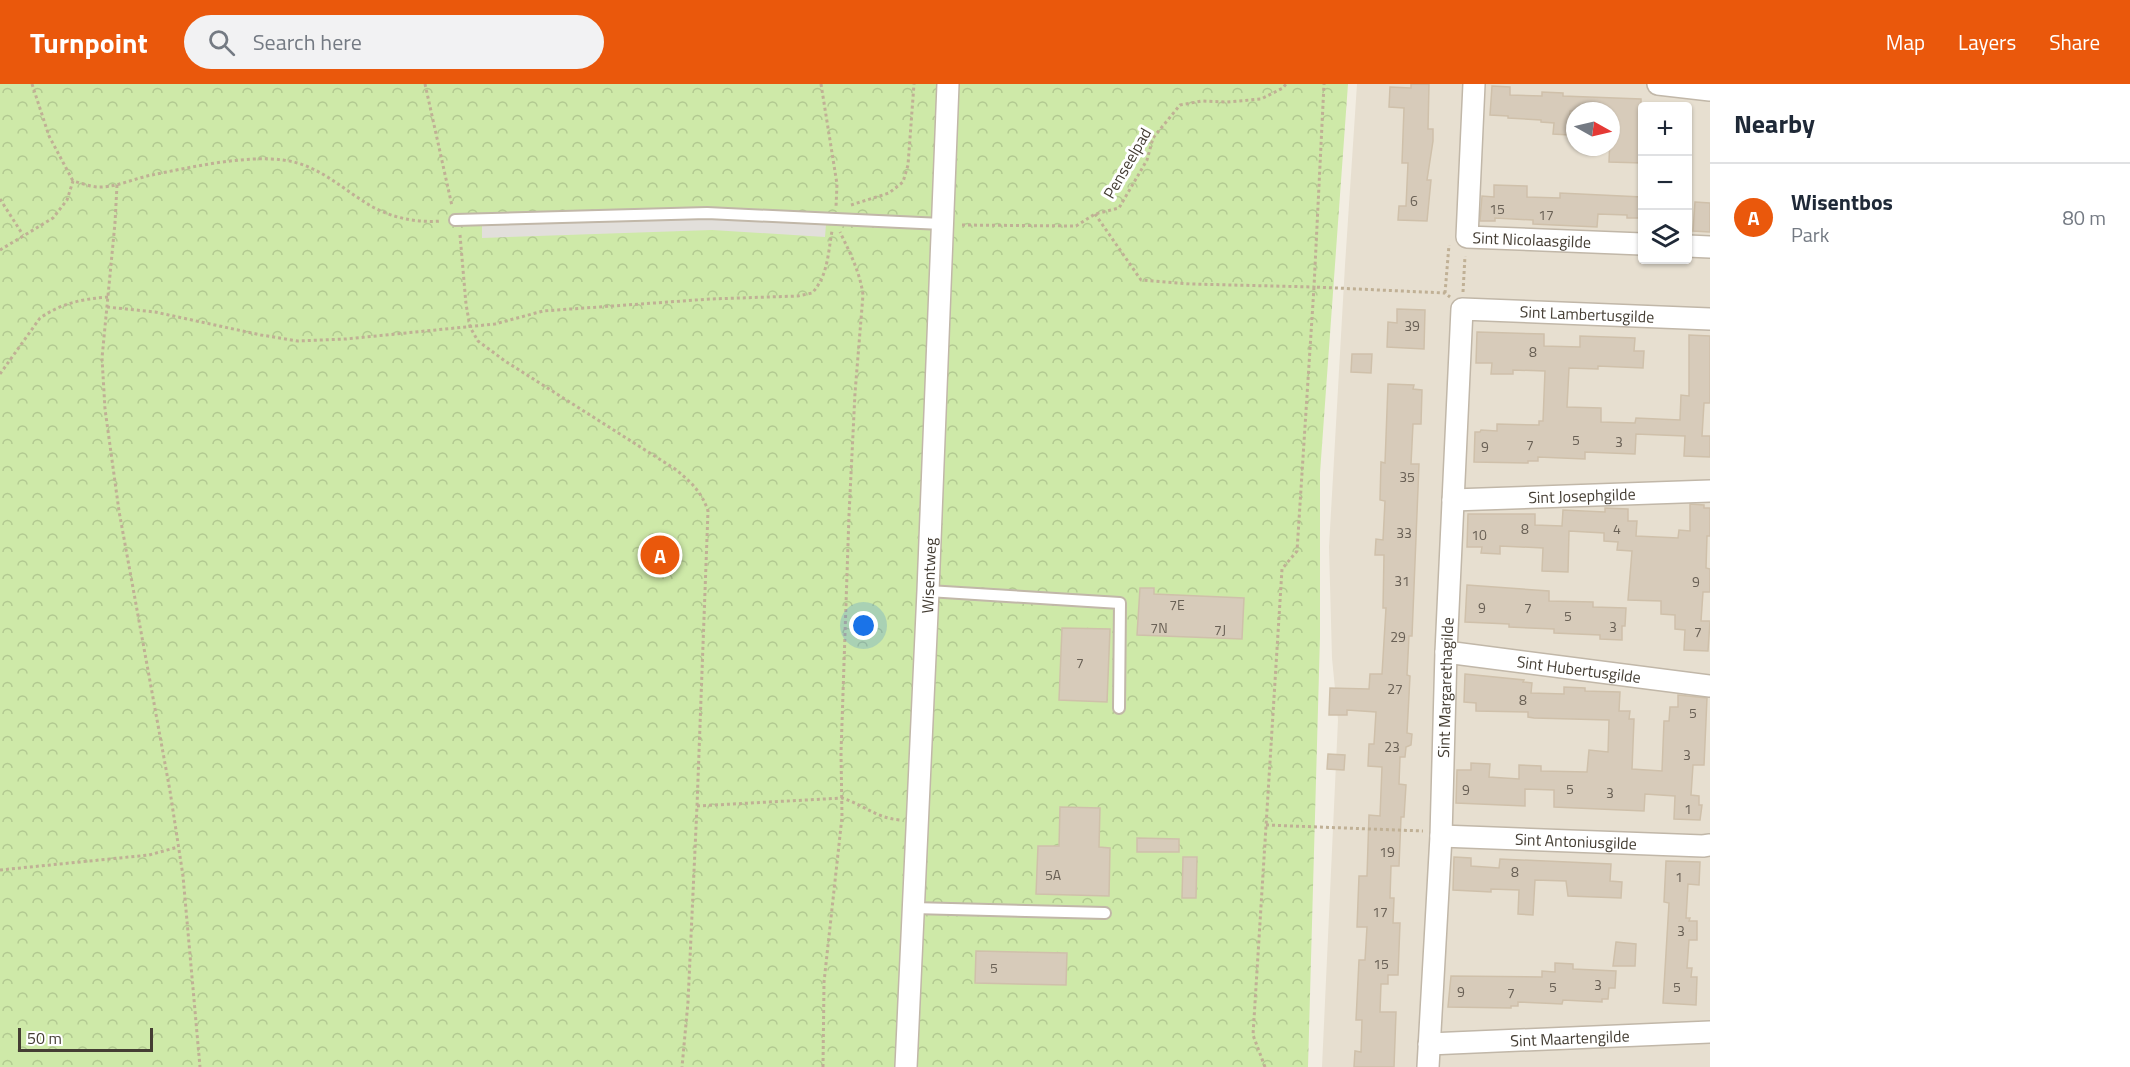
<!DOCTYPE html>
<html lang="en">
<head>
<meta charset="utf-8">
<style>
	body { margin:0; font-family:"Titillium Web",sans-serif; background:#f2f2f3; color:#1f2937 }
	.controls { position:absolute; right:18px; top:18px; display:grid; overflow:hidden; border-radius:6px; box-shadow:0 2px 4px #0004 }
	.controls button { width:54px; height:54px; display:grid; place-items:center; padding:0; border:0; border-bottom:2px solid #e0e1e3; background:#fff; color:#1f2937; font:30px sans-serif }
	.compass { position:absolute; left:1566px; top:18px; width:54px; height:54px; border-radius:50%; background:#fff; box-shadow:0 2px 4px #0004; rotate:98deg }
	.scale { position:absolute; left:18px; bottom:15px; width:135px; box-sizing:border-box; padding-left:6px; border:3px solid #443d33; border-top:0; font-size:16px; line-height:21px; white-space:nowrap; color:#443d33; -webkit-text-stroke:4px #fff; paint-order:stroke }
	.you { position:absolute; left:864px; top:542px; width:21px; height:21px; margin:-15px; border:4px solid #fff; border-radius:50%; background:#1a73e8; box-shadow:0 0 0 9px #1a73e833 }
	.badge { display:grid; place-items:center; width:39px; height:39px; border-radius:50%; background:#ea580c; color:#fff; font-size:20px; font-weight:700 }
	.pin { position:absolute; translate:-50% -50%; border:3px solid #fff; box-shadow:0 2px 6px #0006 }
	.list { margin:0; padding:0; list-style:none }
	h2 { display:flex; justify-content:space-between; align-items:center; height:78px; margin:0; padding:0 24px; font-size:26px }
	h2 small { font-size:20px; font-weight:400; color:#747a83 }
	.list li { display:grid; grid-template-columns:39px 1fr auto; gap:18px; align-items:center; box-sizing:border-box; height:108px; padding:0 24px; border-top:2px solid #e0e1e3 }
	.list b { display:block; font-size:22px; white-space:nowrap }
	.list p { margin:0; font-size:20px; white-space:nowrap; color:#747a83 }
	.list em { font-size:20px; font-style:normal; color:#747a83 }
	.icon { flex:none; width:33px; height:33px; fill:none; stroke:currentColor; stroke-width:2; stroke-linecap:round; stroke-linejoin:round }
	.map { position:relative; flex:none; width:1710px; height:983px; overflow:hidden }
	header { display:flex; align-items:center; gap:36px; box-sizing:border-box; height:84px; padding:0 30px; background:#ea580c; color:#fff }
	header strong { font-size:28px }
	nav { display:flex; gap:33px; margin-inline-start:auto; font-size:21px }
	.search { width:420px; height:54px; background:#f2f2f3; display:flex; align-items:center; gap:15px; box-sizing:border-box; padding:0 21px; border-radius:33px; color:#747a83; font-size:22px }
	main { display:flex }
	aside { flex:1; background:#fff }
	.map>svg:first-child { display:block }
	.residential { fill:#e7dfd0; fill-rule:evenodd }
	.park { fill:url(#park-crowns) }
	.parking { fill:#e2dfdb }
	.building { fill:#d7cbba; stroke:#cfc0aa; stroke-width:1.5 }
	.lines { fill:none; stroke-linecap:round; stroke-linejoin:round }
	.service-casing { stroke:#c1b7a8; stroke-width:14 }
	.minor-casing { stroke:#c1b7a8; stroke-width:24 }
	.path { stroke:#c0b095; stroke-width:3; stroke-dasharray:3 3; stroke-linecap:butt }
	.service { stroke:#fff; stroke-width:10 }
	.minor { stroke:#fff; stroke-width:21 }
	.labels { text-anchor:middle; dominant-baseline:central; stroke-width:6; stroke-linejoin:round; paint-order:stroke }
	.number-label { font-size:14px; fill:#696055 }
	.street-label { font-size:16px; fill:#443d33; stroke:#fff }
</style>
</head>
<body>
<header>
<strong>Turnpoint</strong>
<div class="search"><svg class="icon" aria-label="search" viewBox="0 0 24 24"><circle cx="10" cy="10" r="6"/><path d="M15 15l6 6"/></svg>Search here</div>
<nav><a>Map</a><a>Layers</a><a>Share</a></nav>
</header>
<main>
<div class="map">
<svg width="1710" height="983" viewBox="0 0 1710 983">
	<defs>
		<pattern id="park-crowns" width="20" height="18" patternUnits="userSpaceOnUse" patternTransform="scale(1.5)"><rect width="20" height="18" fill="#cee9a8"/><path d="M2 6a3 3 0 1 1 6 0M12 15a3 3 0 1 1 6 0" fill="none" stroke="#b2c991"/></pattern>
	</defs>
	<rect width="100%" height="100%" fill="#f2ede2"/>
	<path class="residential" d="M 1357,0 L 1710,0 L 1710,983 L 1322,983 L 1338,636 L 1332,574 L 1329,463 L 1345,181 ZM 1642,22 L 1688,22 L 1688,176 L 1642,176 ZM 1575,27 L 1611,27 L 1611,63 L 1575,63 Z"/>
	<path class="park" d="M 0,0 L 1348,0 L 1320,389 L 1320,553 L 1308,983 L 0,983 Z"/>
	<path class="parking" d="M 696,134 L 826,140 L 825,153 L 712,146 L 482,154 L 482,141 Z"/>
	<path class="building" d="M 1411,0 L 1429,0 L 1428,45 L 1433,45 L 1433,57 L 1427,96 L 1431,96 L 1427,137 L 1398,136 L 1399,122 L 1406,122 L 1408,79 L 1402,79 L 1404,24 L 1389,23 L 1390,3 L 1411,4 Z
		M 1492,2 L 1510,3 L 1510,11 L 1542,12 L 1542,8 L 1563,9 L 1563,12 L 1641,15 L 1642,79 L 1609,78 L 1611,27 L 1570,27 L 1569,51 L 1553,50 L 1554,39 L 1541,38 L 1541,36 L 1508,34 L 1508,32 L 1490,31 Z
		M 1494,101 L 1527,102 L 1527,113 L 1560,114 L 1560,109 L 1642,113 L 1642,134 L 1627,134 L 1627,131 L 1598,130 L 1597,143 L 1533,140 L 1533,136 L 1495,134 L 1495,137 L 1480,137 L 1482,112 L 1494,113 Z
		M 1695,118 L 1710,119 L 1710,148 L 1693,147 Z
		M 1397,225 L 1425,226 L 1424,265 L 1387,263 L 1388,238 L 1397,239 Z
		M 1477,248 L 1544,250 L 1544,262 L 1580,263 L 1580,252 L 1635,254 L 1634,267 L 1644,267 L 1643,284 L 1598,282 L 1598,285 L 1569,284 L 1567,323 L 1601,324 L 1601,338 L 1635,339 L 1636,334 L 1680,336 L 1681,311 L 1689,312 L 1689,251 L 1710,252 L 1710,319 L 1704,319 L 1702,352 L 1710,352 L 1710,373 L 1684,372 L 1685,352 L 1636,350 L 1635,370 L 1585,368 L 1585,375 L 1538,373 L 1538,377 L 1528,377 L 1528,379 L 1474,378 L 1475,348 L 1480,348 L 1481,346 L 1497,347 L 1497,340 L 1539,341 L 1539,337 L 1543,337 L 1545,287 L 1513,286 L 1513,290 L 1491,290 L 1492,279 L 1476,279 Z
		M 1352,270 L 1372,270 L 1371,289 L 1351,288 Z
		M 1388,300 L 1414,301 L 1413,305 L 1422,306 L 1421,340 L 1413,340 L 1411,380 L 1419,380 L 1412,552 L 1409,552 L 1407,591 L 1410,592 L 1407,649 L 1412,650 L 1411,661 L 1406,663 L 1405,673 L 1400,673 L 1399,700 L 1406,701 L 1404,733 L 1401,733 L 1399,782 L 1391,782 L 1390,814 L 1394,814 L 1393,839 L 1400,839 L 1398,891 L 1388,891 L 1388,900 L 1381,900 L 1380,928 L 1396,928 L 1394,983 L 1354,983 L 1355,967 L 1361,968 L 1362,936 L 1356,936 L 1359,876 L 1365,876 L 1367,843 L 1357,843 L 1359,792 L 1367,792 L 1369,731 L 1380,732 L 1382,683 L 1368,682 L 1369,660 L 1374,660 L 1376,628 L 1347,626 L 1347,631 L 1329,631 L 1330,604 L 1369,605 L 1370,590 L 1382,590 L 1386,524 L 1383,524 L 1384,471 L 1375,471 L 1376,455 L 1383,456 L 1385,417 L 1380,416 L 1381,378 L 1385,379 Z
		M 1690,420 L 1704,421 L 1704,424 L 1710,424 L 1710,452 L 1707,452 L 1706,484 L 1710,485 L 1710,508 L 1703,508 L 1701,537 L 1710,537 L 1708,567 L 1684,566 L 1685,546 L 1675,545 L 1675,531 L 1661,530 L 1661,517 L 1628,516 L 1632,467 L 1617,466 L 1618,458 L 1604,457 L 1604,449 L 1569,447 L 1568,488 L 1542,487 L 1543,464 L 1500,462 L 1500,470 L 1481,469 L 1482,463 L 1467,463 L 1468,430 L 1535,430 L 1535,441 L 1562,442 L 1563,426 L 1605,428 L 1605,424 L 1628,425 L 1628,437 L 1637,437 L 1636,452 L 1678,454 L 1679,446 L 1690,447 Z
		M 1467,501 L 1549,507 L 1549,517 L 1593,518 L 1593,523 L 1626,524 L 1625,542 L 1622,542 L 1622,556 L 1600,555 L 1600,551 L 1554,549 L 1554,545 L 1509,543 L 1509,540 L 1465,538 Z
		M 1140,504 L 1154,504 L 1154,510 L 1244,514 L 1242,555 L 1137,551 Z
		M 1062,544 L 1110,545 L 1107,618 L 1059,616 Z
		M 1465,590 L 1524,596 L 1523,598 L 1532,599 L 1531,609 L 1564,610 L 1564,603 L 1585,604 L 1585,607 L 1620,608 L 1619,627 L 1630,627 L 1629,635 L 1634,635 L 1632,685 L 1662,687 L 1664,637 L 1669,637 L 1670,623 L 1678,623 L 1678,611 L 1707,614 L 1704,681 L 1693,681 L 1691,711 L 1699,712 L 1699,721 L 1702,721 L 1700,736 L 1674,735 L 1675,712 L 1645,710 L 1644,727 L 1554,723 L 1554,706 L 1525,705 L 1525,722 L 1456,719 L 1457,686 L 1471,686 L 1471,679 L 1490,680 L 1489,693 L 1519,695 L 1519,681 L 1541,682 L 1541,687 L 1587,688 L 1589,666 L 1608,668 L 1609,636 L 1534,634 L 1528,633 L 1528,628 L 1476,627 L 1476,619 L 1464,618 Z
		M 1328,670 L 1345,671 L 1344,686 L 1327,685 Z
		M 1060,723 L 1100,724 L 1099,763 L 1110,764 L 1109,812 L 1036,810 L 1038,762 L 1059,762 Z
		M 1137,754 L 1179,755 L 1179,768 L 1137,768 Z
		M 1183,773 L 1197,773 L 1196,814 L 1182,814 Z
		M 1454,773 L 1471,774 L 1471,782 L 1499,784 L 1500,775 L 1611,780 L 1610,797 L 1622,798 L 1621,814 L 1568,812 L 1566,797 L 1535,796 L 1533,831 L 1518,830 L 1519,806 L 1491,805 L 1491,808 L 1453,806 Z
		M 1666,777 L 1700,778 L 1699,801 L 1688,800 L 1686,834 L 1690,834 L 1689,837 L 1697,837 L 1697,856 L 1689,856 L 1687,884 L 1692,884 L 1691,893 L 1697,893 L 1696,921 L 1663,919 L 1669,819 L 1664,818 Z
		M 1616,858 L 1636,860 L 1635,882 L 1613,882 Z
		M 976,867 L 1067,869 L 1066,901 L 975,899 Z
		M 1555,879 L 1573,880 L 1573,885 L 1616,887 L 1615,904 L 1609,904 L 1608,915 L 1602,915 L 1602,918 L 1563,916 L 1562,920 L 1518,918 L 1518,922 L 1511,922 L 1511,924 L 1448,923 L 1451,892 L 1542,893 L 1542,887 L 1555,888 Z"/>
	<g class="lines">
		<defs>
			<path id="service" d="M 455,136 L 707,129 L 942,140
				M 928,507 L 1120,519 L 1119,624
				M 913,824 L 1105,829"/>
			<g id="minor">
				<path id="s1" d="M 1474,0 L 1467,153 L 1642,160"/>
				<path d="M 1658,0 L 1710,6"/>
				<path d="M 1688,162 L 1710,163"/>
				<path id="s2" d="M 1453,416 L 1710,407"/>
				<path id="s3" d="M 1446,568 L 1710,602"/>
				<path id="s4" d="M 1441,752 L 1703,762 L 1710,761"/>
				<path id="s5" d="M 1429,960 L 1710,948"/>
				<path id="s6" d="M 906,983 L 928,507 L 948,0"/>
				<path id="s7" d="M 1428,983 L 1441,752 L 1446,568 L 1462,225 L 1710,235"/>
			</g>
		</defs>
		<use href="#service" class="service-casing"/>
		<use href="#minor" class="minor-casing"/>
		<path class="path" d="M 32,0 L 49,52 L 73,97
			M 425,0 L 452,122
			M 821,0 L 837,100 L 836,123
			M 117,101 L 115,139 L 102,274 L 105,325 L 119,427 L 170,707 L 183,792 L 200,983
			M 0,115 L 23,151
			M 851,121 L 889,109 L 903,98 L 908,81 L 914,0
			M 1095,130 L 1141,196 L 1191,200 L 1314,203 L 1324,0
			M 962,141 L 1076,142 L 1095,130 L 1119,124 L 1147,76 L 1153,54 L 1180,21 L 1202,17 L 1227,18 L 1261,15 L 1283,4 L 1286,0
			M 460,151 L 466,220 L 470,243 L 478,257 L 505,277 L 675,385 C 690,397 702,408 708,427 L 697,722 L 688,918 L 682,983
			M 0,166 L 53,134 L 67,116 L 73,97 C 81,99 91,103 99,103 C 118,103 135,94 152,91 C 191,83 245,71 283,76 C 318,80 342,105 371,122 C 392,134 417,139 441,137
			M 1463,208 L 1465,172
			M 1445,209 L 1449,161
			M 107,223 L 155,228 L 261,251 L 298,257 L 346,255 L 495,240 L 543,227 L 710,215 L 798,212 L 812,209 C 828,192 828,169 832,147
			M 0,290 L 40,234 C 62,219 82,215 108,213
			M 697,722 L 842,714 C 864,721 876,734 900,736
			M 1266,741 L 1423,747
			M 0,786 L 149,771 L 178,763
			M 823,983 L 824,898 L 842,733 L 841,669 L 849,431 L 855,309 L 863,211 C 860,188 850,169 840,148
			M 1265,983 L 1253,951 L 1282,485 L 1297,467 L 1314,203 L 1445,209 L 1450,213"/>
		<use href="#service" class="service"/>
		<use href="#minor" class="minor"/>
	</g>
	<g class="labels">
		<g class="number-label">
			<text x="1414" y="116">6</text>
			<text x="1497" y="124">15</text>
			<text x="1546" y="130">17</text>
			<text x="1412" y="241">39</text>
			<text x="1533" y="267">8</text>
			<text x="1576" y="355">5</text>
			<text x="1619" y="357">3</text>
			<text x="1530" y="360">7</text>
			<text x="1485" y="362">9</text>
			<text x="1407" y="392">35</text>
			<text x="1525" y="444">8</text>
			<text x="1617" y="444">4</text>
			<text x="1404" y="448">33</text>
			<text x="1479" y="450">10</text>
			<text x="1402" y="496">31</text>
			<text x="1696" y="497">9</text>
			<text x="1177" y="520">7E</text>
			<text x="1482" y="523">9</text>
			<text x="1528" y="523">7</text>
			<text x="1568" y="531">5</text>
			<text x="1613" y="542">3</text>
			<text x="1159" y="543">7N</text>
			<text x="1220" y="545">7J</text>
			<text x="1698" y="547">7</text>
			<text x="1398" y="552">29</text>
			<text x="1080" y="578">7</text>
			<text x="1395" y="604">27</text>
			<text x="1523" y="615">8</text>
			<text x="1693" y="628">5</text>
			<text x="1392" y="662">23</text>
			<text x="1687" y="670">3</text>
			<text x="1570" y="704">5</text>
			<text x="1466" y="705">9</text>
			<text x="1610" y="708">3</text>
			<text x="1688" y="724">1</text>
			<text x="1387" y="767">19</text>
			<text x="1515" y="787">8</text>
			<text x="1053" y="790">5A</text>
			<text x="1679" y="792">1</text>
			<text x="1380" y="827">17</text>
			<text x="1681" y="846">3</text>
			<text x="1381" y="879">15</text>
			<text x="994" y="883">5</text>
			<text x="1598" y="900">3</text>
			<text x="1553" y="902">5</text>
			<text x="1677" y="902">5</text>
			<text x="1461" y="907">9</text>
			<text x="1511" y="908">7</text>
		</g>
		<g class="street-label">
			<text transform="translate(1127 79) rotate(-60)">Penseelpad</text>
			<text stroke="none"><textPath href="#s1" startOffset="218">Sint Nicolaasgilde</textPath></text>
			<text stroke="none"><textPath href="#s7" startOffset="884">Sint Lambertusgilde</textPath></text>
			<text stroke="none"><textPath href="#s2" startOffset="129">Sint Josephgilde</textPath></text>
			<text stroke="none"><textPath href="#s6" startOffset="492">Wisentweg</textPath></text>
			<text stroke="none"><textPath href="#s3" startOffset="134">Sint Hubertusgilde</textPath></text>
			<text stroke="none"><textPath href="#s7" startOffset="380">Sint Margarethagilde</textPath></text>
			<text stroke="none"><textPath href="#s4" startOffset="135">Sint Antoniusgilde</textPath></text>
			<text stroke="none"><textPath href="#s5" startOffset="141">Sint Maartengilde</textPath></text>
		</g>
	</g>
</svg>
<div class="controls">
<button>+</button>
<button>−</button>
<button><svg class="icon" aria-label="layers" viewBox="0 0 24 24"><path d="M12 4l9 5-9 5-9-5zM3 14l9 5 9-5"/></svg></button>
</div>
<svg class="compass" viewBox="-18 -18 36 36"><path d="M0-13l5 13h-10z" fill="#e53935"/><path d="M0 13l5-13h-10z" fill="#747a83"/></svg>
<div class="scale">50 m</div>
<div class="you"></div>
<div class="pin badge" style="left:660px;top:471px">A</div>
</div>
<aside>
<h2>Nearby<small></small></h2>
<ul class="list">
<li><span class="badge">A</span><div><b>Wisentbos</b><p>Park</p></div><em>80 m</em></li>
</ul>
</aside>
</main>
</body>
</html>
